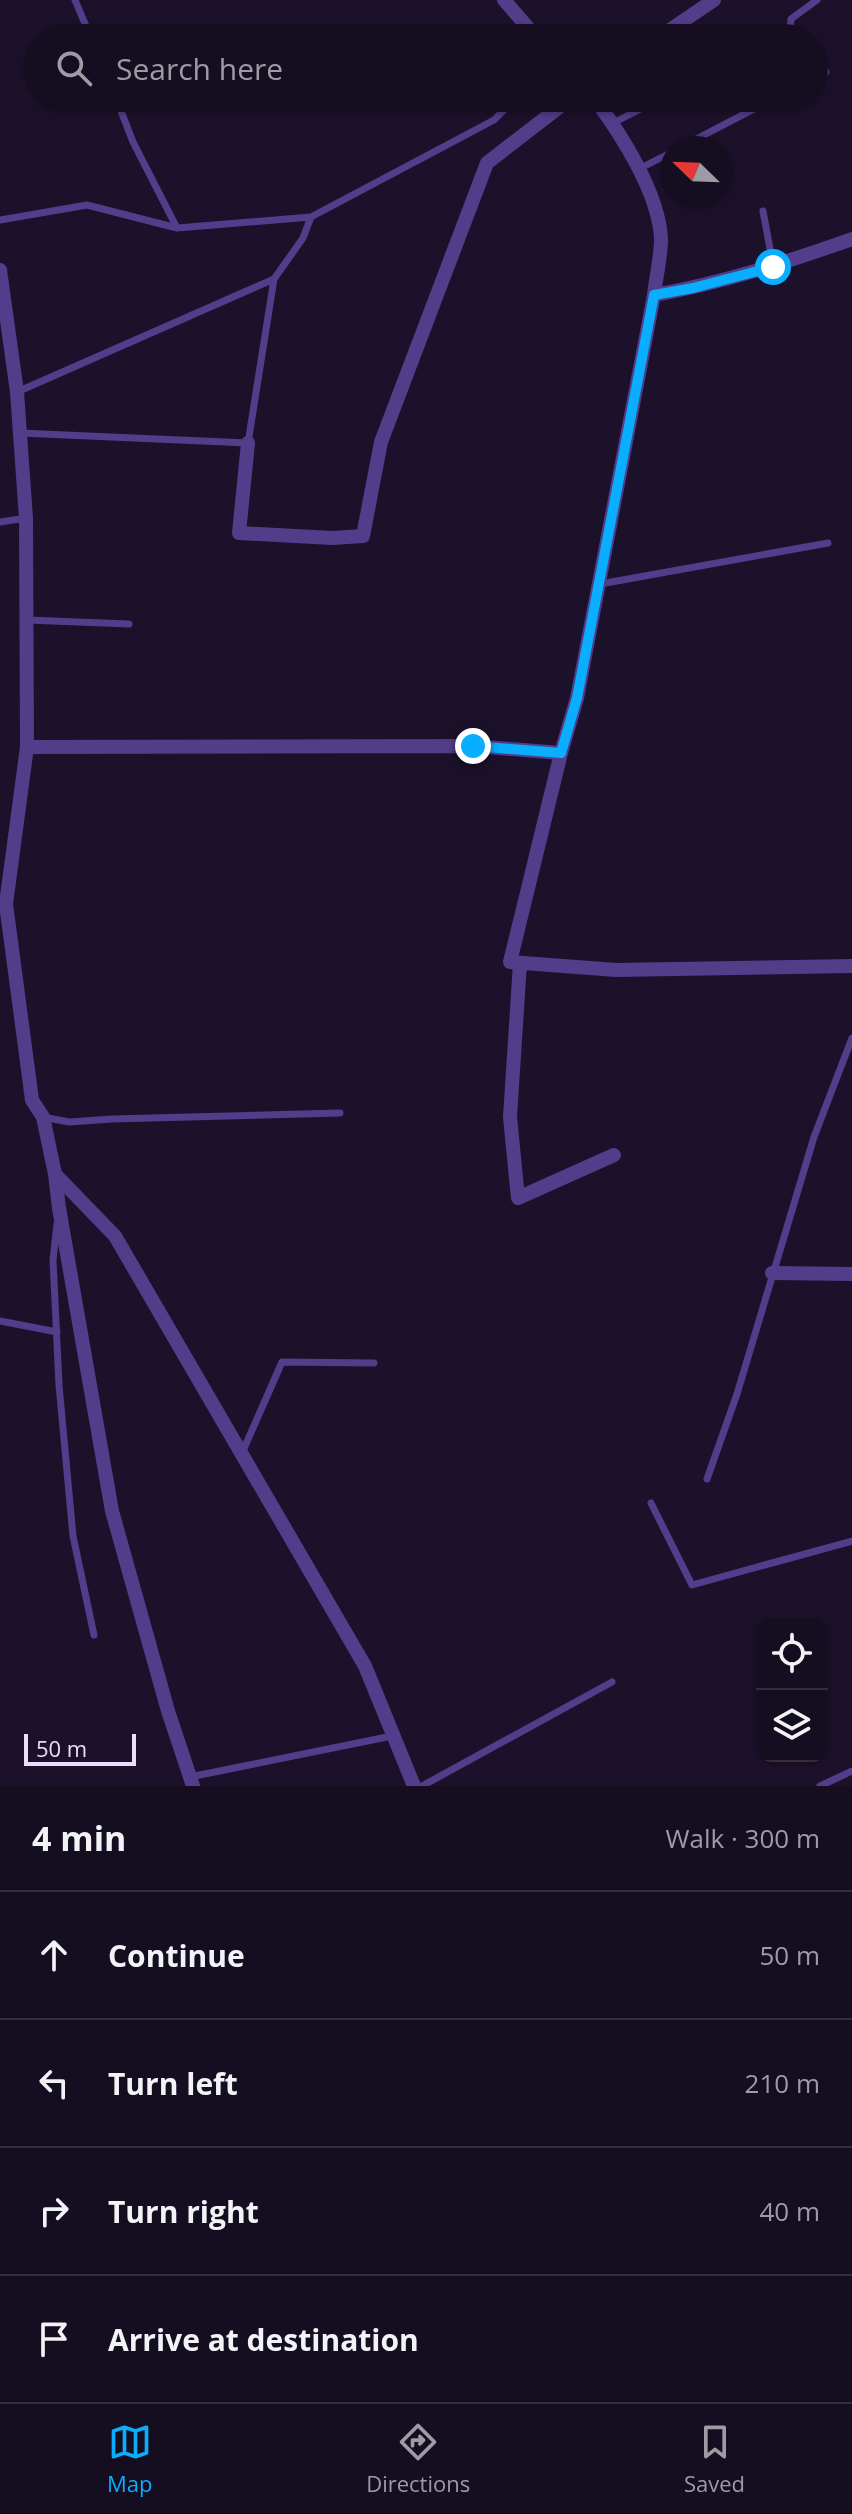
<!DOCTYPE html>
<html lang="en">
<head>
<meta charset="utf-8">
<style>
	body { margin:0; font-family:"Open Sans",sans-serif; background:#1e1629; color:#f1f3f6 }
	.controls { position:absolute; right:24px; bottom:24px; display:grid; overflow:hidden; border-radius:16px; box-shadow:0 2px 6px #0004 }
	.controls button { width:72px; height:72px; display:grid; place-items:center; padding:0; border:0; border-bottom:2px solid #342d3e; background:#150d20; color:#f1f3f6; font:40px sans-serif }
	.compass { position:absolute; left:660px; top:136px; width:72px; height:72px; border-radius:50%; background:#150d20; box-shadow:0 2px 6px #0004; rotate:293deg }
	.scale { position:absolute; left:24px; bottom:20px; width:112px; box-sizing:border-box; padding-left:8px; border:4px solid #e8dcff; border-top:0; font-size:22px; line-height:28px; white-space:nowrap; color:#e8dcff; -webkit-text-stroke:6px #1c112b; paint-order:stroke }
	.stop { position:absolute; width:24px; height:24px; margin:-18px; border:6px solid #09aefe; border-radius:50%; background:#fff }
	.stop.end { background:#09aefe; border-color:#fff; box-shadow:0 2px 8px #0008 }
	.list { margin:0; padding:0; list-style:none }
	h2 { display:flex; justify-content:space-between; align-items:center; height:104px; margin:0; padding:0 32px; font-size:34px }
	h2 small { font-size:26px; font-weight:400; color:#9d9ca5 }
	.list li { display:grid; grid-template-columns:52px 1fr auto; gap:24px; align-items:center; box-sizing:border-box; height:128px; padding:0 32px; border-top:2px solid #342d3e }
	.list b { display:block; font-size:30px; white-space:nowrap }
	.list em { font-size:26px; font-style:normal; color:#9d9ca5 }
	.icon { flex:none; width:44px; height:44px; fill:none; stroke:currentColor; stroke-width:2; stroke-linecap:round; stroke-linejoin:round }
	.map { position:relative; flex:none; width:852px; height:1786px; overflow:hidden }
	.search { position:absolute; background:#150d20; box-shadow:0 2px 6px #0004; left:24px; right:24px; top:24px; height:88px; display:flex; align-items:center; gap:20px; box-sizing:border-box; padding:0 28px; border-radius:44px; color:#9d9ca5; font-size:30px }
	.sheet { height:616px; background:#150d20 }
	nav { display:flex; justify-content:space-around; align-items:center; box-sizing:border-box; height:112px; border-top:2px solid #342d3e; background:#150d20; font-size:22px; color:#9d9ca5 }
	nav a { display:grid; justify-items:center; gap:4px }
	nav .on { color:#09aefe }
	.map>svg:first-child { display:block }
	.lines { fill:none; stroke-linecap:round; stroke-linejoin:round }
	.lane { stroke:#513d8a; stroke-width:7 }
	.street { stroke:#513d8a; stroke-width:14 }
	.route { stroke:#09aefe; stroke-width:10 }
</style>
</head>
<body>
<div class="map">
<svg width="852" height="1786" viewBox="0 0 852 1786">
	<rect width="100%" height="100%" fill="#1c112b"/>
	<g class="lines">
		<path class="lane" d="M 75,0 L 91,38
			M 775,38 L 790,29 L 791,19 L 817,0
			M 814,78 L 826,72
			M 116,98 L 133,142 L 177,228
			M 613,123 L 662,98
			M 679,148 L 775,98
			M 639,169 L 672,152
			M 763,211 L 773,265
			M 0,220 L 87,205 L 177,228 L 311,217 L 494,120 L 516,98
			M 17,392 L 274,279
			M 20,433 L 248,443 L 274,279 L 303,238 L 311,217
			M 0,522 L 26,518
			M 600,584 L 828,543
			M 27,620 L 129,624
			M 43,1117 L 69,1122 L 112,1119 L 340,1113
			M 57,1224 L 53,1260 L 59,1385 L 73,1536 L 94,1635
			M 0,1321 L 57,1332
			M 242,1453 L 282,1362 L 374,1363
			M 707,1479 L 737,1394 L 814,1137 L 852,1038
			M 651,1503 L 692,1585 L 852,1541
			M 190,1777 L 392,1736
			M 422,1786 L 612,1682
			M 820,1786 L 852,1771"/>
		<path class="street" d="M 504,0 L 537,38
			M 658,38 L 714,0
			M 594,98 C 621,134 659,193 661,239 C 661,257 656,277 654,295 L 577,698 L 561,753 L 510,962 L 616,970 L 852,966
			M 0,270 L 17,392 L 26,518 L 27,747 L 6,904 L 32,1100 L 43,1117 L 55,1174 L 59,1208 L 112,1511 L 168,1711 L 193,1786
			M 654,295 C 722,283 787,262 852,239
			M 248,443 L 239,533 L 332,538 L 363,536 L 381,442 L 487,163 L 571,98
			M 27,747 L 473,746 L 561,753
			M 520,963 L 510,1117 L 518,1198 L 614,1155
			M 55,1174 L 115,1236 L 365,1666 L 414,1786
			M 772,1273 L 852,1274"/>
	</g>
	<g class="lines">
		<path class="route" d="M 473,746 L 561,753 L 577,698 L 654,295 L 693,288 L 773,267"/>
	</g>
</svg>
<div class="controls">
<button><svg class="icon" aria-label="locate" viewBox="0 0 24 24"><circle cx="12" cy="12" r="6"/><path d="M12 2v4M12 18v4M2 12h4M18 12h4"/></svg></button>
<button><svg class="icon" aria-label="layers" viewBox="0 0 24 24"><path d="M12 4l9 5-9 5-9-5zM3 14l9 5 9-5"/></svg></button>
</div>
<svg class="compass" viewBox="-18 -18 36 36"><path d="M0-13l5 13h-10z" fill="#e53935"/><path d="M0 13l5-13h-10z" fill="#9d9ca5"/></svg>
<div class="scale">50 m</div>
<div class="stop" style="left:773px;top:267px"></div>
<div class="stop end" style="left:473px;top:746px"></div>
<div class="search"><svg class="icon" aria-label="search" viewBox="0 0 24 24"><circle cx="10" cy="10" r="6"/><path d="M15 15l6 6"/></svg>Search here</div>
</div>
<section class="sheet">
<h2>4 min<small>Walk · 300 m</small></h2>
<ul class="list">
<li><svg class="icon" aria-label="ahead" viewBox="0 0 24 24"><path d="M12 20V5M6 11l6-6 6 6"/></svg><div><b>Continue</b></div><em>50 m</em></li>
<li><svg class="icon" aria-label="left" viewBox="0 0 24 24"><path d="M17 20v-9H6M10 6l-5 5 5 5"/></svg><div><b>Turn left</b></div><em>210 m</em></li>
<li><svg class="icon" aria-label="right" viewBox="0 0 24 24"><path d="M7 20v-9h11M14 6l5 5-5 5"/></svg><div><b>Turn right</b></div><em>40 m</em></li>
<li><svg class="icon" aria-label="arrive" viewBox="0 0 24 24"><path d="M6 21V4h12l-3 4 3 4H6"/></svg><div><b>Arrive at destination</b></div></li>
</ul>
</section>
<nav>
<a class="on"><svg class="icon" aria-label="map" viewBox="0 0 24 24"><path d="M3 6l6-2 6 2 6-2v14l-6 2-6-2-6 2zM9 4v14M15 6v14"/></svg>Map</a>
<a><svg class="icon" aria-label="directions" viewBox="0 0 24 24"><path d="M12 3l9 9-9 9-9-9zM9 14v-3h6M13 9l2 2-2 2"/></svg>Directions</a>
<a><svg class="icon" aria-label="saved" viewBox="0 0 24 24"><path d="M7 4h10v16l-5-4-5 4z"/></svg>Saved</a>
</nav>
</body>
</html>
